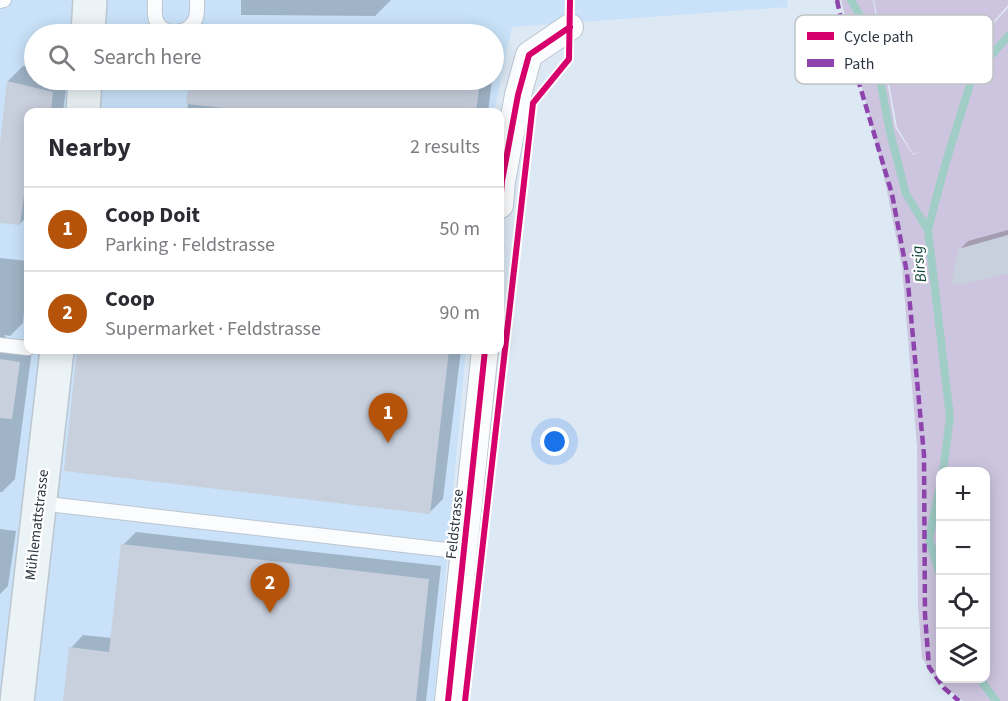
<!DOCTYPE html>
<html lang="en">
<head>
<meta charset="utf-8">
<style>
	body { margin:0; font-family:"Source Sans 3",sans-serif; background:#f2f2f3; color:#2b2b33 }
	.controls { position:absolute; right:18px; bottom:18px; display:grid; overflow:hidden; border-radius:12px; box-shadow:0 3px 15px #0003 }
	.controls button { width:54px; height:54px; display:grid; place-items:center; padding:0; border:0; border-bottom:2px solid #e1e1e2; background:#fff; color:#2b2b33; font:30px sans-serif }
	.you { position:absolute; left:555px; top:442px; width:21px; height:21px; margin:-15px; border:4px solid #fff; border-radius:50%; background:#1a73e8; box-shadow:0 0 0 9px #1a73e833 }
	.badge { display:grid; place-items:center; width:39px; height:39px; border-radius:50%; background:#b45309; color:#fff; font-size:20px; font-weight:700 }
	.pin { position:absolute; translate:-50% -50px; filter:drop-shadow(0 2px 3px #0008) }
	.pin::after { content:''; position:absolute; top:32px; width:21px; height:18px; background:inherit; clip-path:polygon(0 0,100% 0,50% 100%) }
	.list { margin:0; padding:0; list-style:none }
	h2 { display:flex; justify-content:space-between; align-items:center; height:78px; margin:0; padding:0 24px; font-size:26px }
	h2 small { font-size:20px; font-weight:400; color:#7c7c81 }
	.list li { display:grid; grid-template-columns:39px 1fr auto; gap:18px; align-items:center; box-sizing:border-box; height:84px; padding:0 24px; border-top:2px solid #e1e1e2 }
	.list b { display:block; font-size:22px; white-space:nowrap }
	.list p { margin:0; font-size:20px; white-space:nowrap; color:#7c7c81 }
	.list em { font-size:20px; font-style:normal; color:#7c7c81 }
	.icon { flex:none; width:33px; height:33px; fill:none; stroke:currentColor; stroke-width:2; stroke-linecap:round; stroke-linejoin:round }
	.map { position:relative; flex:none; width:1008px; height:701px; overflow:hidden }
	.search { position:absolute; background:#fff; box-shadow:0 3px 15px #0003; left:24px; top:24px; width:480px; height:66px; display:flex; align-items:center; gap:15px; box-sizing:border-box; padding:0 21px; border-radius:33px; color:#7c7c81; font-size:22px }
	.panel { position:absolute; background:#fff; box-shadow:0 3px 15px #0003; left:24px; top:108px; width:480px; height:246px; border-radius:12px }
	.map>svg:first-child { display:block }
	.built { fill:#c9e2f9; fill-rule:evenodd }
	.green { fill:#cdc5df; fill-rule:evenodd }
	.shadow { fill:#0003 }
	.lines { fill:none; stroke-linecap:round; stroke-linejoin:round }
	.stream { stroke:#a0cdc6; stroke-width:8 }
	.building { fill:#c8cfdd }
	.lane-casing { stroke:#bcc6d1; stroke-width:16 }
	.street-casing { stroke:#bcc6d1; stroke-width:28 }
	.secondary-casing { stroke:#bcc6d1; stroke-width:36 }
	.lane { stroke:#fafcfd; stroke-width:14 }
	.street { stroke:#fafcfd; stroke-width:26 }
	.secondary { stroke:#ecf3f6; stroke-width:33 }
	.quiet { stroke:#8e44ad; stroke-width:4.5; stroke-dasharray:9 4.5; stroke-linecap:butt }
	.cycleway-casing { stroke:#fff; stroke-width:10 }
	.cycleway { stroke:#d6006c; stroke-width:6 }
	.labels { text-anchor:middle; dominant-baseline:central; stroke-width:4.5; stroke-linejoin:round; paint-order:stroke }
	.street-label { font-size:15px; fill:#2b3640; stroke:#fff }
	.water-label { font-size:16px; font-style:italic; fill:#104439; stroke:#fff }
	.key { fill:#fff; stroke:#bfc3c6; stroke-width:1.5 }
	.key-label { font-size:16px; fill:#2b3640 }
</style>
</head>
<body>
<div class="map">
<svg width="1008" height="701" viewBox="0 0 1008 701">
	<rect width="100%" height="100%" fill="#dce8f4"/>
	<path class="built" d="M 0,0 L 787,0 L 788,7 L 512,27 L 494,112 L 28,112 L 28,350 L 466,350 L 434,701 L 0,701 ZM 34,34 L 494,34 L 494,80 L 34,80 Z"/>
	<path class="green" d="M 841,0 L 873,0 L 895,127 L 913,155 L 920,151 L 913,154 L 897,127 L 874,0 L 1008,0 L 1008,5 L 972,46 L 1008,8 L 1008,701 L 963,701 L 937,680 L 922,658 L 918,606 L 917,446 L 902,267 L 886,186 ZM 940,472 L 986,472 L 986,678 L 940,678 Z"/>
	<path class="shadow" d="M 241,0 L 391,0 L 375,16 L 241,15 Z
		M 23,66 L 34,69 L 34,80 L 67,80 L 63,112 L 28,112 L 28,215 L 20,224 L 0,221 L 0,148 L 1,148 L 8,81 Z
		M 191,80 L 492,80 L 488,112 L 187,112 Z
		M 1008,230 L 1008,272 L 959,250 L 968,241 Z
		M 0,258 L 28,261 L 23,323 L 10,336 L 4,335 L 8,340 L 32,350 L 15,479 L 2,492 L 0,492 Z
		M 79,350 L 461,350 L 443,499 L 429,513 L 65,470 Z
		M 0,529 L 16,531 L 8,586 L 0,594 Z
		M 136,532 L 441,566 L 426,701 L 65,701 L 71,648 L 83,635 L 112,638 L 123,545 Z"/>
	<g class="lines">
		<path class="stream" d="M 851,0 L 864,23 L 864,47 L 879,75 L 890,132 L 906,194 L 928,230
			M 943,472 L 950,417 L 928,230 L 945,165 L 972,78 L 1008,36
			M 940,485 L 929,539 L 940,575
			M 979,678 L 996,701"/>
	</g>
	<path class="building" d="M 189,80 L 480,80 L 476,112 L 262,112 L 186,104 Z
		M 7,81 L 53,92 L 51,112 L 28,112 L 28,166 L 20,225 L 0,223 L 0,144 Z
		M 1008,235 L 1008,274 L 951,286 L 958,249 Z
		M 77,350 L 449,350 L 430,514 L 64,471 Z
		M 0,359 L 20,362 L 12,419 L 0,418 Z
		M 121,544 L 429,579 L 416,701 L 63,701 L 69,647 L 109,652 Z"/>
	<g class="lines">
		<defs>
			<path id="lane" d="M 155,0 C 155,6 154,14 156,20 C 162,37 188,35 195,20 C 198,14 197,6 197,0
				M 0,1 L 4,0
				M 0,345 L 28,348
				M 39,503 L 464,552"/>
			<path id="street" d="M 500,205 L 502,181 L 518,95 L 529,55 L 570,27
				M 448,701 L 485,350"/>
			<path id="secondary" d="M 88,34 L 90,0
				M 83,112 L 85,80
				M 17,701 L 57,350"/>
		</defs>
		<use href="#lane" class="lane-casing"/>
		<use href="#street" class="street-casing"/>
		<use href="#secondary" class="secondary-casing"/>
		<use href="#lane" class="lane"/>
		<use href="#street" class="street"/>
		<use href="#secondary" class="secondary"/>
		<path class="quiet" d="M 837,0 L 843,29 L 892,194 L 907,273 L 924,455 L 925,615 L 929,667 L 944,688 L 959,701"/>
		<defs>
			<path id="cycleway" d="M 500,205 L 502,181 L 518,95 L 529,55 L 570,27
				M 448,701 L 485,350
				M 465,701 L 533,103 L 569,59 L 570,0"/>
		</defs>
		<use href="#cycleway" class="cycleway-casing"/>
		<use href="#cycleway" class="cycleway"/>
	</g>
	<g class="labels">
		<g class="street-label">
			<text transform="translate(455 524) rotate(-84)">Feldstrasse</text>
			<text transform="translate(37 525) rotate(-83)">Mühlemattstrasse</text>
		</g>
		<g class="water-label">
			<text transform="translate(919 264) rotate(-97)">Birsig</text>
		</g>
	</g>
	<rect x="795" y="15" width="198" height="69" rx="9" class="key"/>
	<rect x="807" y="32" width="27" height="8" fill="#d6006c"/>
	<rect x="807" y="59" width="27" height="8" fill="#8e44ad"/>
	<g class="key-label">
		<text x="844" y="42">Cycle path</text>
		<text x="844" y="69">Path</text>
	</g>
</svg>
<div class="controls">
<button>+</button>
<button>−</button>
<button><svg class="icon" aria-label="locate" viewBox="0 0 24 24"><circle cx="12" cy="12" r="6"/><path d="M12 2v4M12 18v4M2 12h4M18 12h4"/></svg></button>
<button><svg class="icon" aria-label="layers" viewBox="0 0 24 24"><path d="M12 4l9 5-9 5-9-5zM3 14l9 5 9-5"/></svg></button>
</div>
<div class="you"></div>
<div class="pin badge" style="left:388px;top:443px">1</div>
<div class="pin badge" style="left:270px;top:613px">2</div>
<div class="search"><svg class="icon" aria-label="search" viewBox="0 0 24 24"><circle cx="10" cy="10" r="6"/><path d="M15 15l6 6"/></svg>Search here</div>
<section class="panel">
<h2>Nearby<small>2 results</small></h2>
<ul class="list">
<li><span class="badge">1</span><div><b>Coop Doit</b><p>Parking · Feldstrasse</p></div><em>50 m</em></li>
<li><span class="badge">2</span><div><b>Coop</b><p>Supermarket · Feldstrasse</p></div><em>90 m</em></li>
</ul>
</section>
</div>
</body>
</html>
